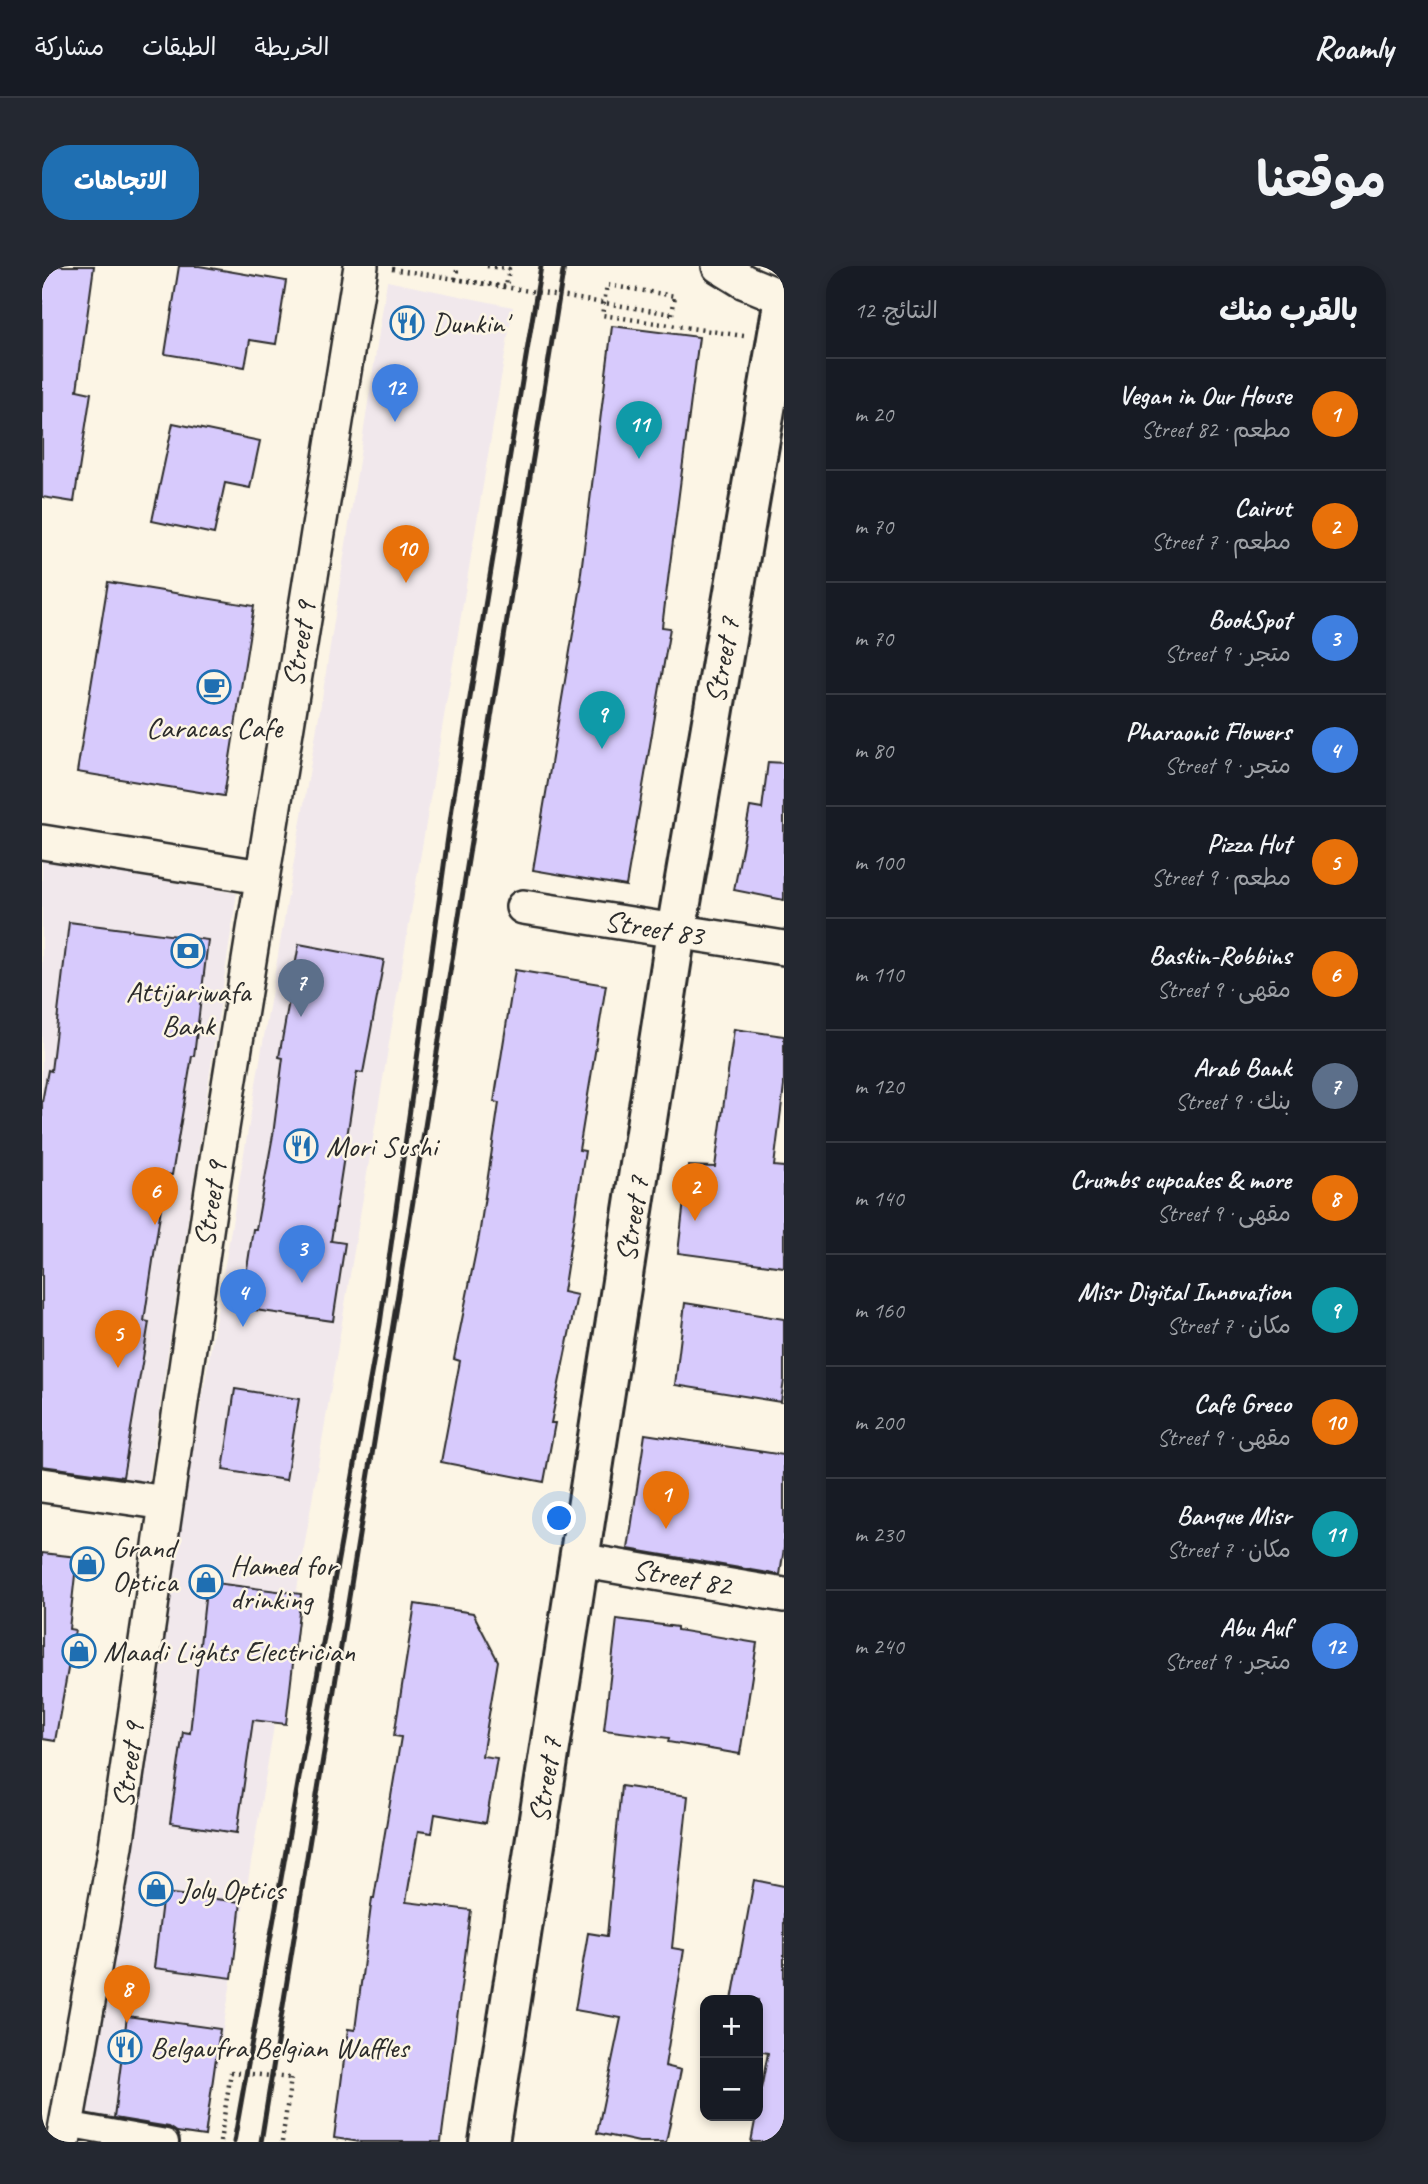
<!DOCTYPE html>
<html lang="ar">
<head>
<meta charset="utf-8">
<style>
	body { margin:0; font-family:Caveat,"Playpen Sans Arabic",sans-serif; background:#242831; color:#f1f3f6; direction:rtl }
	.controls { position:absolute; right:21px; bottom:21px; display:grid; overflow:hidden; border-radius:14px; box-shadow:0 4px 10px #0003 }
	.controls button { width:63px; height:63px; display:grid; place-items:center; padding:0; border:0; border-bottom:2px solid #363941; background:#171b24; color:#f1f3f6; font:35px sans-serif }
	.you { position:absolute; left:518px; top:1253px; width:24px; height:24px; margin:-18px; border:5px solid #fff; border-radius:50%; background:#1a73e8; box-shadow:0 0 0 10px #1a73e833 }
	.badge { display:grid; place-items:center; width:46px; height:46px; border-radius:50%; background:#1f6fb2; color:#fff; font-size:23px; font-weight:700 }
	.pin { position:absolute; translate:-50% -58px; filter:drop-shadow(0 2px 4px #0008) }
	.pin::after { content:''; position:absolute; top:37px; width:24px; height:21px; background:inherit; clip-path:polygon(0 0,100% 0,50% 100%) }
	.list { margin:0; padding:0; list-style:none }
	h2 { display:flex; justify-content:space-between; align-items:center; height:91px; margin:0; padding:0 28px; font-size:30px }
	h2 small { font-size:23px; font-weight:400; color:#9ea1a6 }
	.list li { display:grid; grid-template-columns:46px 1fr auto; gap:21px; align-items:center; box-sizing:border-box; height:112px; padding:0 28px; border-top:2px solid #363941 }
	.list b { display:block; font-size:26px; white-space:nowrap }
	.list p { margin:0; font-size:23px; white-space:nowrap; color:#9ea1a6 }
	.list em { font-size:23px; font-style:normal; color:#9ea1a6 }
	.map { position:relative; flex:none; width:742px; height:1876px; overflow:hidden; direction:ltr; border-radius:28px }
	header { display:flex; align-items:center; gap:42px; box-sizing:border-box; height:98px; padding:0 35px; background:#171b24; border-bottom:2px solid #363941 }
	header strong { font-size:33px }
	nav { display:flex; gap:38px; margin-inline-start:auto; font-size:24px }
	.intro { display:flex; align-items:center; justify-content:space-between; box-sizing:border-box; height:168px; padding:0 42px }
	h1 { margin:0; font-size:49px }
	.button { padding:18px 32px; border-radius:28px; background:#1f6fb2; color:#fff; font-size:24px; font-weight:700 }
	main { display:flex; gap:42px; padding:0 42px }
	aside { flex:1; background:#171b24; border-radius:28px; box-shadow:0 4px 10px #0003 }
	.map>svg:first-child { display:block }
	.built { fill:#f1e8ec }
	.building { fill:#d7cafc; stroke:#2b2b2b; stroke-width:2 }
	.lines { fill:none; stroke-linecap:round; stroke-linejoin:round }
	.pedestrian-casing { stroke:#2b2b2b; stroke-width:30 }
	.minor-casing { stroke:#2b2b2b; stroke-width:38 }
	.tertiary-casing { stroke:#2b2b2b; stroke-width:44 }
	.path { stroke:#2b2b2b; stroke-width:4.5; stroke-dasharray:2 5; stroke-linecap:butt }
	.pedestrian { stroke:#fcf5e5; stroke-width:24 }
	.minor { stroke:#fcf5e5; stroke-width:33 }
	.tertiary { stroke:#fcf5e5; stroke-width:38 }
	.rail { stroke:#2b2b2b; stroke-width:5 }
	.path-bridge { stroke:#2b2b2b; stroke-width:4.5; stroke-dasharray:2 5; stroke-linecap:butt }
	.labels { text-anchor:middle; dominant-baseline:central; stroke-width:5; stroke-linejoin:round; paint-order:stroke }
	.poi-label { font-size:30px; fill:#2b2b2b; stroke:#fcf5e5; text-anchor:start }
	.street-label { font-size:30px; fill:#2b2b2b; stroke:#fcf5e5 }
</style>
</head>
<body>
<header>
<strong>Roamly</strong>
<nav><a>الخريطة</a><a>الطبقات</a><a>مشاركة</a></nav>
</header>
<div class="intro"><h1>موقعنا</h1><a class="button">الاتجاهات</a></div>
<main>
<aside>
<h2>بالقرب منك<small>النتائج: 12</small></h2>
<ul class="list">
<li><span class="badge" style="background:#e8710a">1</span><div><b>Vegan in Our House</b><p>مطعم · Street 82</p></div><em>20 m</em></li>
<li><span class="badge" style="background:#e8710a">2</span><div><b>Cairut</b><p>مطعم · Street 7</p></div><em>70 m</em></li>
<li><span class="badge" style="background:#3f7fe0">3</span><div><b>BookSpot</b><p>متجر · Street 9</p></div><em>70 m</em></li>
<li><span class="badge" style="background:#3f7fe0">4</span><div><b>Pharaonic Flowers</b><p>متجر · Street 9</p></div><em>80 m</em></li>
<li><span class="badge" style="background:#e8710a">5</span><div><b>Pizza Hut</b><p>مطعم · Street 9</p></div><em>100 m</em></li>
<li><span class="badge" style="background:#e8710a">6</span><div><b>Baskin-Robbins</b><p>مقهى · Street 9</p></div><em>110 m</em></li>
<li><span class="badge" style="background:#5c6f8a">7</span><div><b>Arab Bank</b><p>بنك · Street 9</p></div><em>120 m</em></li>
<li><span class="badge" style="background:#e8710a">8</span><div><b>Crumbs cupcakes &amp; more</b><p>مقهى · Street 9</p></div><em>140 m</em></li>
<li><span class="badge" style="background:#0f9aa8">9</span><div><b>Misr Digital Innovation</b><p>مكان · Street 7</p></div><em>160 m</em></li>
<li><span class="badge" style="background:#e8710a">10</span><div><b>Cafe Greco</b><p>مقهى · Street 9</p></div><em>200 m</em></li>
<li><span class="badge" style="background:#0f9aa8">11</span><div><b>Banque Misr</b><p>مكان · Street 7</p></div><em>230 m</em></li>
<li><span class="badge" style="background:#3f7fe0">12</span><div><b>Abu Auf</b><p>متجر · Street 9</p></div><em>240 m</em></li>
</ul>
</aside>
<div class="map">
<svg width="742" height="1876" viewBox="0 0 742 1876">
	<rect width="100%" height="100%" fill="#fcf5e5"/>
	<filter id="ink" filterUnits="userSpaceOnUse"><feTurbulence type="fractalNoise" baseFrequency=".0143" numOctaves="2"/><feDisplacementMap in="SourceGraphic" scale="14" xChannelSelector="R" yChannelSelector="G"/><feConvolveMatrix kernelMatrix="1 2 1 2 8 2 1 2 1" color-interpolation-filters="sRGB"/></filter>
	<g filter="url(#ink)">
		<path class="built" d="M 345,15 L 471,41 L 163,1870 L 38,1845 L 280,432 Z
			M 0,594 L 195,627 L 105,1226 L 0,1209 Z"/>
		<path class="building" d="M 0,0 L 52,0 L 35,124 L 49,127 L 32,236 L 0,231 Z
			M 137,0 L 157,0 L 244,15 L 234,78 L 208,74 L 203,101 L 123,88 Z
			M 570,60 L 657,71 L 620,361 L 628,362 L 584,620 L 491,604 L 540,314 L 538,314 Z
			M 131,157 L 218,175 L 208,222 L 183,217 L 172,268 L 110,255 Z
			M 66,316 L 212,340 L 182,530 L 35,506 Z
			M 726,496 L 742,497 L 742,634 L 692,624 L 708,541 L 720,543 Z
			M 27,656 L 166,674 L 152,790 L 150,790 L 130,909 L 124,908 L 102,1055 L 107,1056 L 81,1211 L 0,1200 L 0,836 L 6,804 L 9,805 Z
			M 257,678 L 342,694 L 321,807 L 315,806 L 289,975 L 303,977 L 291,1055 L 199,1042 L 211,963 L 214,963 L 231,869 L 241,792 L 237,791 Z
			M 473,704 L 564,719 L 537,884 L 543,885 L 521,1026 L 535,1029 L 509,1157 L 513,1157 L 502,1216 L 399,1196 L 418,1095 L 412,1093 L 437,970 L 457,837 L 452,836 Z
			M 692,763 L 742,770 L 742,820 L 732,900 L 742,901 L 742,1001 L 636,987 L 646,900 L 673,901 Z
			M 643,1037 L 742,1053 L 742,1114 L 739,1136 L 633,1119 Z
			M 193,1123 L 257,1133 L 244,1214 L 181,1204 Z
			M 603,1168 L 742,1189 L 742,1282 L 738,1309 L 586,1283 Z
			M 0,1287 L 35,1291 L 27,1363 L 33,1364 L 13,1475 L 0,1473 Z
			M 165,1316 L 259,1328 L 244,1458 L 211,1454 L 195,1567 L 128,1557 L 141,1466 L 148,1467 Z
			M 373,1338 L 431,1347 L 456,1395 L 440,1490 L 455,1492 L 444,1557 L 393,1548 L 390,1567 L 376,1565 L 364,1636 L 429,1644 L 399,1876 L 318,1876 L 292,1872 L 306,1763 L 313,1764 L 330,1632 L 332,1632 L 359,1471 L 352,1470 Z
			M 575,1353 L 635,1361 L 635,1364 L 715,1377 L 698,1488 L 626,1476 L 627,1472 L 562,1464 Z
			M 579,1520 L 646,1530 L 630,1682 L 642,1684 L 623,1800 L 639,1804 L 624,1876 L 597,1876 L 555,1867 L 579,1752 L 533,1744 L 546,1667 L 565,1670 Z
			M 712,1614 L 742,1620 L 742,1876 L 709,1876 L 726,1787 L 716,1785 L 716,1734 L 690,1734 Z
			M 121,1627 L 199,1636 L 190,1712 L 112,1702 Z
			M 85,1750 L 178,1763 L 163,1870 L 135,1866 L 127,1861 L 72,1852 Z"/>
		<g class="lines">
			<defs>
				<path id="pedestrian" d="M 24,1858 L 124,1876"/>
				<path id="minor" d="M 677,0 L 703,16 L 742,32
					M 0,576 L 219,611
					M 481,641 L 742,682
					M 0,1219 L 124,1237
					M 537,1294 L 742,1329
					M 21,1876 L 74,1580 L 170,924 L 319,0"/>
				<path id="tertiary" d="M 447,1876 L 634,666 L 742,32"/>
			</defs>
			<use href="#pedestrian" class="pedestrian-casing"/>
			<use href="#minor" class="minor-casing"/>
			<use href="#tertiary" class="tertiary-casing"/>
			<path class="path" d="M 350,3 L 464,21 L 467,3 L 445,0
				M 413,13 L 416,0
				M 630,48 L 633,30 L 565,19 L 560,49 L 702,70
				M 178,1876 L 189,1806
				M 240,1876 L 249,1812"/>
			<use href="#pedestrian" class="pedestrian"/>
			<use href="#minor" class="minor"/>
			<use href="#tertiary" class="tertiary"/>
			<path class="rail" d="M 192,1876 L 338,1058 L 411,535 L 499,0
				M 219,1876 L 522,0"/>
			<path class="path-bridge" d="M 413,13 L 630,48
				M 189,1806 L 249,1812"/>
		</g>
	</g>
	<defs>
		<symbol id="restaurant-ring" viewBox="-11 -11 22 22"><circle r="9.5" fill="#fcf5e5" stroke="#1f6fb2" stroke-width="1.5"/><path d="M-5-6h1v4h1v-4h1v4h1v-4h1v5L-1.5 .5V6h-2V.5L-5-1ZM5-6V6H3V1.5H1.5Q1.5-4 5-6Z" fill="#1f6fb2"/></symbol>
		<symbol id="cafe-ring" viewBox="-11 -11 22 22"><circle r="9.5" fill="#fcf5e5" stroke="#1f6fb2" stroke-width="1.5"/><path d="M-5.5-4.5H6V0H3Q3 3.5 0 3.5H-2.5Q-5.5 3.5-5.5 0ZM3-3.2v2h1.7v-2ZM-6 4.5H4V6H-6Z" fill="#1f6fb2"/></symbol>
		<symbol id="bank-ring" viewBox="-11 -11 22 22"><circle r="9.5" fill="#fcf5e5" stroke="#1f6fb2" stroke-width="1.5"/><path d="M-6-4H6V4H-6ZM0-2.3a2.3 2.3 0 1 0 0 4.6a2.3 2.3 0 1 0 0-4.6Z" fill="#1f6fb2"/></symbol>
		<symbol id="shop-ring" viewBox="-11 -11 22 22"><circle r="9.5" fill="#fcf5e5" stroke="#1f6fb2" stroke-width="1.5"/><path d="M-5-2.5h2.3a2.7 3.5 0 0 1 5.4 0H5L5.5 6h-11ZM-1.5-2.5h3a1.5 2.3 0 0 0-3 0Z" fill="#1f6fb2"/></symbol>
	</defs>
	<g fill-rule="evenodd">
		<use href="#restaurant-ring" x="346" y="38" width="38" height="38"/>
		<use href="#cafe-ring" x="153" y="402" width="38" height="38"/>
		<use href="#bank-ring" x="127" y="666" width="38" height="38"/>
		<use href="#restaurant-ring" x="240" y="861" width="38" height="38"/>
		<use href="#shop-ring" x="26" y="1279" width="38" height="38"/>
		<use href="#shop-ring" x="145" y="1297" width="38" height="38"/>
		<use href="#shop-ring" x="18" y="1366" width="38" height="38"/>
		<use href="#shop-ring" x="95" y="1604" width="38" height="38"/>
		<use href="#restaurant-ring" x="64" y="1762" width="38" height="38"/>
	</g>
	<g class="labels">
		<g class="poi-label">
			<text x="390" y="57">Dunkin'</text>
			<text x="172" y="461" text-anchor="middle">Caracas Cafe</text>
			<text x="146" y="725" text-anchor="middle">Attijariwafa<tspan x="146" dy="34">Bank</tspan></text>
			<text x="284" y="880">Mori Sushi</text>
			<text x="70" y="1281">Grand<tspan x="70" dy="34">Optica</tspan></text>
			<text x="188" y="1299">Hamed for<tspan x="188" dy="34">drinking</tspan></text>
			<text x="61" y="1385">Maadi Lights Electrician</text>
			<text x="138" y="1623">Joly Optics</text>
			<text x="108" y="1781">Belgaufra Belgian Waffles</text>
		</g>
		<g class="street-label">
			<text transform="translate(257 378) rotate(-81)">Street 9</text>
			<text transform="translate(680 394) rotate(-80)">Street 7</text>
			<text transform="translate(612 662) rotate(9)">Street 83</text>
			<text transform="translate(168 938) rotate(-81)">Street 9</text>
			<text transform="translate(590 953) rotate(-81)">Street 7</text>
			<text transform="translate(640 1311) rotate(10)">Street 82</text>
			<text transform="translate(86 1499) rotate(-82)">Street 9</text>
			<text transform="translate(503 1514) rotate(-81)">Street 7</text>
		</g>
	</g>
</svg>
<div class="controls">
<button>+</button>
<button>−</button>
</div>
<div class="you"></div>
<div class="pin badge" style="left:624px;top:1263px;background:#e8710a">1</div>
<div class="pin badge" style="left:653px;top:955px;background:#e8710a">2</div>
<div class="pin badge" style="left:260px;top:1017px;background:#3f7fe0">3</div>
<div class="pin badge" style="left:201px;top:1061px;background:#3f7fe0">4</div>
<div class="pin badge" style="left:76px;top:1102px;background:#e8710a">5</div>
<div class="pin badge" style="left:113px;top:959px;background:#e8710a">6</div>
<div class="pin badge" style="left:259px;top:751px;background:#5c6f8a">7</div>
<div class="pin badge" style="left:85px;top:1757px;background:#e8710a">8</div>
<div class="pin badge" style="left:560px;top:483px;background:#0f9aa8">9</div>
<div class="pin badge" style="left:364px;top:317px;background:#e8710a">10</div>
<div class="pin badge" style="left:597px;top:193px;background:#0f9aa8">11</div>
<div class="pin badge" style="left:353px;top:156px;background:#3f7fe0">12</div>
</div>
</main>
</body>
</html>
